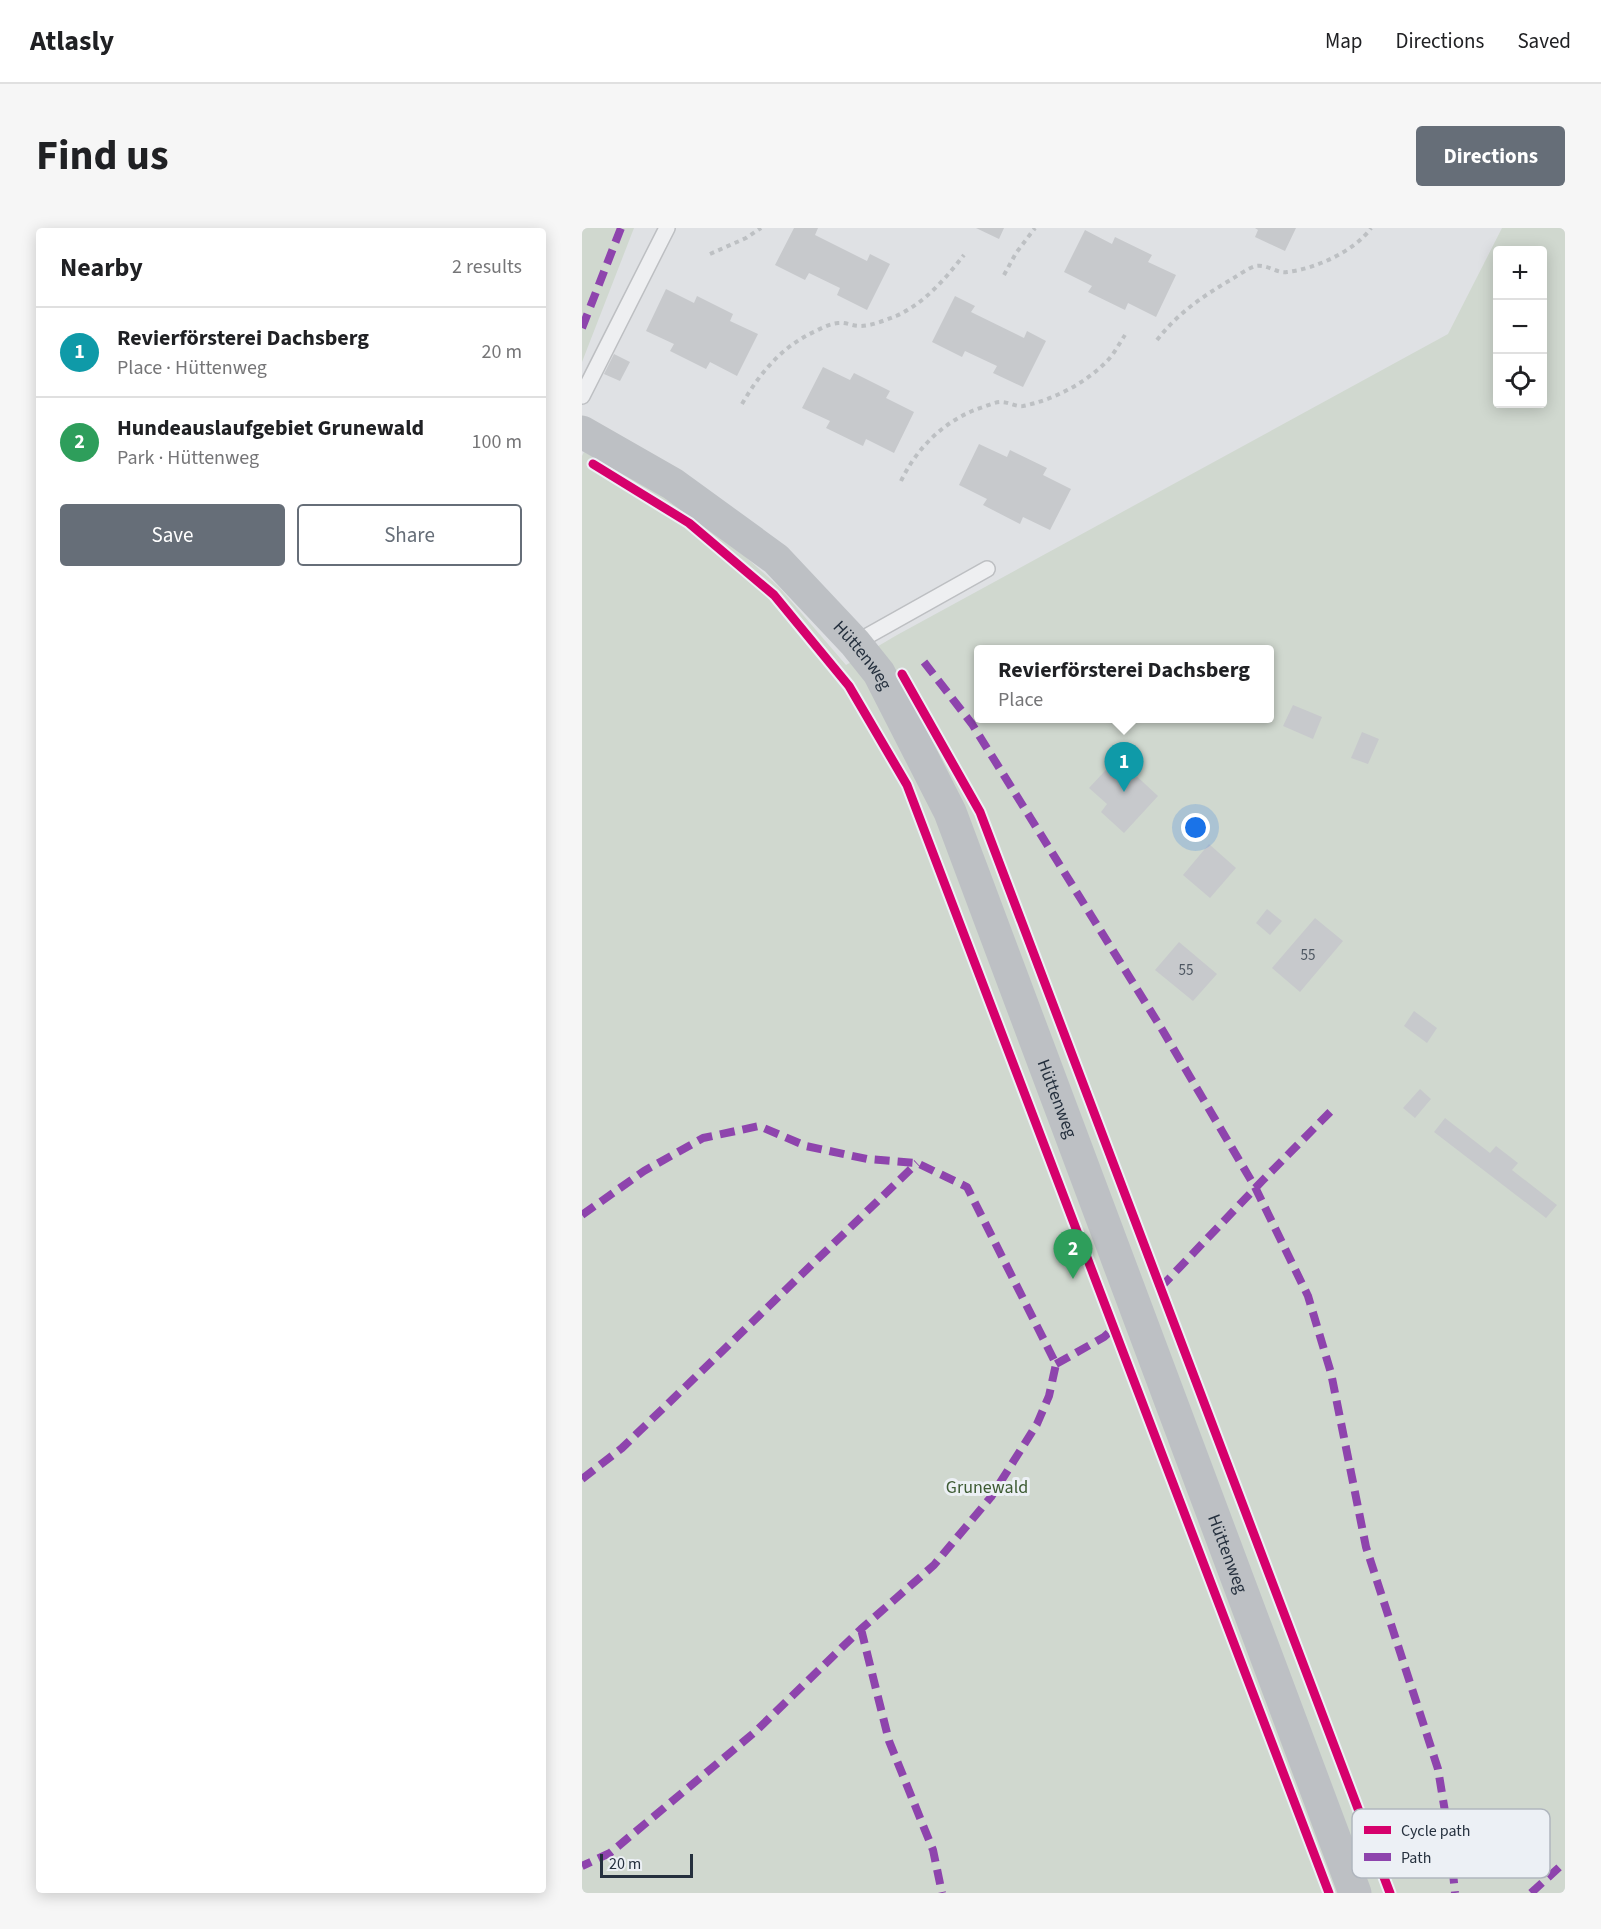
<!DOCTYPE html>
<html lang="en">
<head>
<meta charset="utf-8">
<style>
	body { margin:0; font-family:"Source Sans 3",sans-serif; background:#f6f6f6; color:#202124 }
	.controls { position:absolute; right:18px; top:18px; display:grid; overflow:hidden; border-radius:6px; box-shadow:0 3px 15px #0003 }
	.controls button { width:54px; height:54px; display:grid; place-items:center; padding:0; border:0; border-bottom:2px solid #e0e0e0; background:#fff; color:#202124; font:30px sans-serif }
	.scale { position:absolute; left:18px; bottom:15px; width:93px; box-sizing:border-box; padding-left:6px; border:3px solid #25303e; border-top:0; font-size:16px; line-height:21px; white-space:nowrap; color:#25303e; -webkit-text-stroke:4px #ecf0f5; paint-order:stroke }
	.you { position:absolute; left:614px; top:600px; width:21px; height:21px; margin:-15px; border:4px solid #fff; border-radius:50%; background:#1a73e8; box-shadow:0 0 0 9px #1a73e833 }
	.badge { display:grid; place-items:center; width:39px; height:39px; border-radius:50%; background:#666e78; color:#fff; font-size:20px; font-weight:700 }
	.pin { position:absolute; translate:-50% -50px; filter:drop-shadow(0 2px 3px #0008) }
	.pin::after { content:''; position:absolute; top:32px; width:21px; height:18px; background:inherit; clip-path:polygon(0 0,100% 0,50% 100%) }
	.popup { position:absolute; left:392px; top:417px; width:300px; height:78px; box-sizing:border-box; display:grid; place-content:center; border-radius:6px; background:#fff; filter:drop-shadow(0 2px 4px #0005); font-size:20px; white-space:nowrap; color:#757577 }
	.popup b { font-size:22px; color:#202124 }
	.popup::after { content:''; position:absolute; left:50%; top:100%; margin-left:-12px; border:12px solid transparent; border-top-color:#fff }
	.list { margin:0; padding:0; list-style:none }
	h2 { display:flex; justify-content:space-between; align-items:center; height:78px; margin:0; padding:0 24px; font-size:26px }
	h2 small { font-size:20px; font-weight:400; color:#757577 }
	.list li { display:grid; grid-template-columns:39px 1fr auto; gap:18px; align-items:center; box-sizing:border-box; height:90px; padding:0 24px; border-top:2px solid #e0e0e0 }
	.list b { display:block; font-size:22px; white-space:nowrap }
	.list p { margin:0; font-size:20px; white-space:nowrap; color:#757577 }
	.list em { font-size:20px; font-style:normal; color:#757577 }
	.actions { display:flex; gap:12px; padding:18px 24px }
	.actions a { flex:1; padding:14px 0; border:2px solid #666e78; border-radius:6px; text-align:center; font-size:21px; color:#666e78 }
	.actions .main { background:#666e78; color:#fff }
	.icon { flex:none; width:33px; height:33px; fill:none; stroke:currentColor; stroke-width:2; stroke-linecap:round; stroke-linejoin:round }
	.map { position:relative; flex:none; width:983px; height:1665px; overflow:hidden; border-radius:6px }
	header { display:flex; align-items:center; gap:36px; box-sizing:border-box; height:84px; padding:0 30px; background:#fff; border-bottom:2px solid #e0e0e0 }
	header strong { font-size:28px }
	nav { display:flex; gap:33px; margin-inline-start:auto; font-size:21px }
	.intro { display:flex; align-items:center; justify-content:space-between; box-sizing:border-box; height:144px; padding:0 36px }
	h1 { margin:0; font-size:42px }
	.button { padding:15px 27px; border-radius:6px; background:#666e78; color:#fff; font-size:21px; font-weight:700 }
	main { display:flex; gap:36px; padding:0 36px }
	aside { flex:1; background:#fff; border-radius:6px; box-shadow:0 3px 15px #0003 }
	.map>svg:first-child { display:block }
	.green { fill:#d0d8cf; fill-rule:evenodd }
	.building { fill:#c7c9cc }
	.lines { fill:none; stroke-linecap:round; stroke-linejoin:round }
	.lane-casing { stroke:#bdbfc2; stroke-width:18 }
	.path { stroke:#bdc0c3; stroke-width:4; stroke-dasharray:4.5 4.5; stroke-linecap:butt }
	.lane { stroke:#eeeff1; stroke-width:15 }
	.secondary { stroke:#bdc0c4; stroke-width:33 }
	.quiet { stroke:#8e44ad; stroke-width:8; stroke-dasharray:15 8; stroke-linecap:butt }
	.cycleway-casing { stroke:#ecf0f5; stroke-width:13 }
	.cycleway { stroke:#d6006c; stroke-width:9 }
	.labels { text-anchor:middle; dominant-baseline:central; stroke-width:6; stroke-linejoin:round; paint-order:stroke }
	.number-label { font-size:15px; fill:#4e5762 }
	.street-label { font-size:18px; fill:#25303e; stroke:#ecf0f5 }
	.park-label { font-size:18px; fill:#3c5a32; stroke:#ecf0f5 }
	.key { fill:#ecf0f5; stroke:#b0b6be; stroke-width:1.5 }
	.key-label { font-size:16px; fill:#25303e }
</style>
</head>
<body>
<header>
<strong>Atlasly</strong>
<nav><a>Map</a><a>Directions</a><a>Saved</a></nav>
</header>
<div class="intro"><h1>Find us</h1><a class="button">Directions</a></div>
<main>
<aside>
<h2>Nearby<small>2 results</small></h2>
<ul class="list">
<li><span class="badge" style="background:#0f9aa8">1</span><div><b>Revierförsterei Dachsberg</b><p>Place · Hüttenweg</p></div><em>20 m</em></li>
<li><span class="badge" style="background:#2e9e5b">2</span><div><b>Hundeauslaufgebiet Grunewald</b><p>Park · Hüttenweg</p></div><em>100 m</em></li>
</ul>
<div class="actions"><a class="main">Save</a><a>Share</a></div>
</aside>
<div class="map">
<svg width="983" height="1665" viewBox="0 0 983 1665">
	<rect width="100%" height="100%" fill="#dfe1e4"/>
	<path class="green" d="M 0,0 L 52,0 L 0,134 Z
		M 920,0 L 983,0 L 983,1665 L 0,1665 L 0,228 L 2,224 L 81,266 L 155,321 L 197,359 L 264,437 L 315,407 L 866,106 ZM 915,22 L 960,22 L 960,176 L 915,176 ZM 396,422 L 688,422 L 688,490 L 396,490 Z"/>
	<path class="building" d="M 212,0 L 236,0 L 233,7 L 285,33 L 288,26 L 308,36 L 285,82 L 255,67 L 258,60 L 227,45 L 223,52 L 193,37 Z
		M 394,0 L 422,0 L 417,11 Z
		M 673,0 L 714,0 L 703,23 L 673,9 L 676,2 Z
		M 503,2 L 530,16 L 533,9 L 570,27 L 566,34 L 594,47 L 574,89 L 546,75 L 543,82 L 506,64 L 510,58 L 482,44 Z
		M 84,61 L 112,75 L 115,68 L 151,86 L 148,93 L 176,106 L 155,148 L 128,134 L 124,141 L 88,123 L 92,116 L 64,103 Z
		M 373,68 L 393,78 L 389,84 L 442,110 L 445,103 L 464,113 L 441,159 L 411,145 L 415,138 L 383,123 L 380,129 L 350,114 Z
		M 32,126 L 48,134 L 38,153 L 22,146 Z
		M 241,139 L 268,152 L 272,145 L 308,163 L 304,170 L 332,184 L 312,225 L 284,211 L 281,218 L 244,200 L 248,193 L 220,180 Z
		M 397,216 L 425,229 L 428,222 L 465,240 L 461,247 L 489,261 L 468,302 L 441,289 L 438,296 L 401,277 L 405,271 L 377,257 Z
		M 711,477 L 740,489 L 731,511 L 701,498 Z
		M 780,504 L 797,511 L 786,536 L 769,530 Z
		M 535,530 L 576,568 L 542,605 L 519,584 L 525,576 L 507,560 Z
		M 627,616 L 654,640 L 628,670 L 601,647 Z
		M 685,681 L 700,693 L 688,707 L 674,695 Z
		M 733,690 L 761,713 L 718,764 L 690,740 Z
		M 597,714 L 635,746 L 611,773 L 573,742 Z
		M 832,783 L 855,800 L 845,815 L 822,798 Z
		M 838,861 L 849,871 L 833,890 L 821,880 Z
		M 863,890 L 908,925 L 914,918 L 936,935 L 930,942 L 975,977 L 964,990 L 852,904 Z"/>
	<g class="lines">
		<defs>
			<path id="lane" d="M 0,168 L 85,0
				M 273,415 L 405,341"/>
		</defs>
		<use href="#lane" class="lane-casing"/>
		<path class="path" d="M 128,26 L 164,10 L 179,0
			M 422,47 L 434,25 L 453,0
			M 575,112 C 596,85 621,68 650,51 C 657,47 666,40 674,38 C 686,36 695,46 705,44 C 733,41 773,23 789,0
			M 160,176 C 178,145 200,118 234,103 C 241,99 248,96 256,95 C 264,94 270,98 278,98 C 290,98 303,92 314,88 C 343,75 363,51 382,27
			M 319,253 C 336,218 364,191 401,179 C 407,177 413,174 419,174 C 427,174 434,179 441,178 C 471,172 504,155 525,133 C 532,126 537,116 543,107"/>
		<use href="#lane" class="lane"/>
		<path class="secondary" id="s1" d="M 0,204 L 91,256 L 194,331 L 273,415 L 297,445 L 368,584 L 773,1665"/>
		<path class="quiet" d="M 0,100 L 39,0
			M 342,434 L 390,496 L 581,803 L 673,959 L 726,1068 L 749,1145 L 784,1319 L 856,1541 L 868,1614 L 873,1665
			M 0,987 L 62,943 L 121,910 L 177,898 L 224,918 L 285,931 L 335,935 L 385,959 L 474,1136 L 467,1168 L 455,1196 L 409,1269 L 352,1337 L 279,1401 L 173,1504 L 28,1625 L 0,1638
			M 578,1060 L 681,952 L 753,879
			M 474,1136 L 522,1109 L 532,1100
			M 0,1251 L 40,1220 L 335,935
			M 279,1401 L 307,1513 L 351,1622 L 360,1665
			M 949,1665 L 983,1634"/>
		<defs>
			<path id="cycleway" d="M 11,236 L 107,295 L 192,367 L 267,458 L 325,557 L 747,1665
				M 320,446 L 398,584 L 808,1665"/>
		</defs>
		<use href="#cycleway" class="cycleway-casing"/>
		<use href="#cycleway" class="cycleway"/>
	</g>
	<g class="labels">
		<g class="number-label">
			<text x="726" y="727">55</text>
			<text x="604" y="742">55</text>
		</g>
		<g class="street-label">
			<text stroke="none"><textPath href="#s1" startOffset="362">Hüttenweg</textPath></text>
			<text stroke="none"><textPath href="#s1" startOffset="848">Hüttenweg</textPath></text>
			<text stroke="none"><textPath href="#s1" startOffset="1334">Hüttenweg</textPath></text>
		</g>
		<g class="park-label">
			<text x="405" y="1259">Grunewald</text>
		</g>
	</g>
	<rect x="770" y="1581" width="198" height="69" rx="9" class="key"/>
	<rect x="782" y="1598" width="27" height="8" fill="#d6006c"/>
	<rect x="782" y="1625" width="27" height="8" fill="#8e44ad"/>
	<g class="key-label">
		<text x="819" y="1608">Cycle path</text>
		<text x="819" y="1635">Path</text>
	</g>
</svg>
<div class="controls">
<button>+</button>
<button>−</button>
<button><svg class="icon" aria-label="locate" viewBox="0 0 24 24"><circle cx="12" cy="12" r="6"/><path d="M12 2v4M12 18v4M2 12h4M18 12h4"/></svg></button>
</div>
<div class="scale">20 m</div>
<div class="you"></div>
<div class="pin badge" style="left:542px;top:564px;background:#0f9aa8">1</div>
<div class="popup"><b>Revierförsterei Dachsberg</b>Place</div>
<div class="pin badge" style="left:491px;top:1051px;background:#2e9e5b">2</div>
</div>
</main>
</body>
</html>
